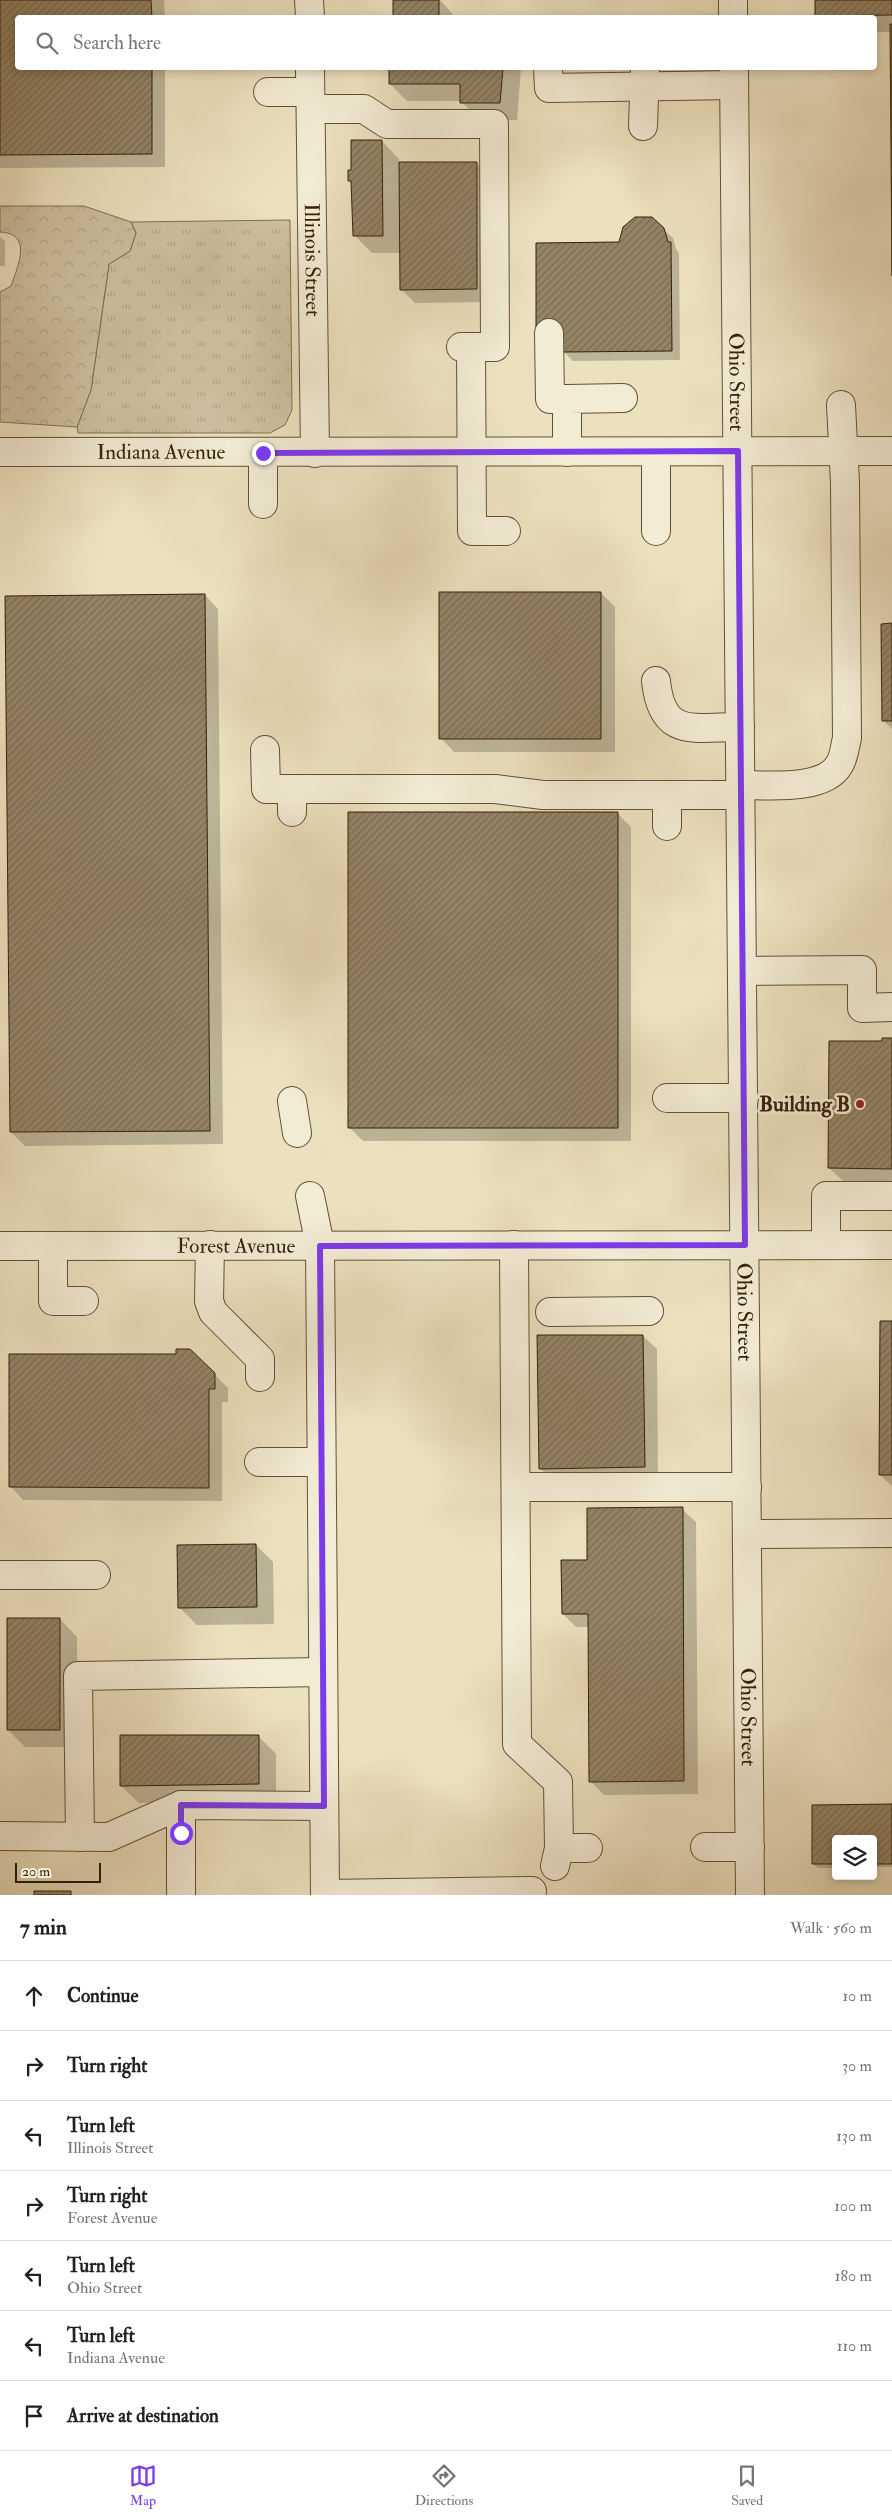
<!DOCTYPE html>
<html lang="en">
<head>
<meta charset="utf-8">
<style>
	body { margin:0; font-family:"IM FELL Double Pica",serif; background:#f6f6f6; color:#202124 }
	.controls { position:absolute; right:15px; bottom:15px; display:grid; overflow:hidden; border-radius:5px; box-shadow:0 2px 8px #0003 }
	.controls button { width:45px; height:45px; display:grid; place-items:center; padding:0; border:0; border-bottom:1px solid #e0e0e0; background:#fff; color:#202124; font:25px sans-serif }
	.scale { position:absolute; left:15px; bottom:12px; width:86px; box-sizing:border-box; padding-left:5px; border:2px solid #342008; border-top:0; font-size:14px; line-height:18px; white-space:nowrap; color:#342008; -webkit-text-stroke:4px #f3ecd5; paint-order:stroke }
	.stop { position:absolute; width:15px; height:15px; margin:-11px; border:4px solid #7c3aed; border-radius:50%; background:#fff }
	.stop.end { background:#7c3aed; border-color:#fff; box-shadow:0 1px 5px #0008 }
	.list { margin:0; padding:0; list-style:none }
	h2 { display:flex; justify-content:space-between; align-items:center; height:65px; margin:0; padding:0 20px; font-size:21px }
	h2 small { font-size:16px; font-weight:400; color:#757577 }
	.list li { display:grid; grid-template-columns:32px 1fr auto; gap:15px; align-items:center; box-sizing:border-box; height:70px; padding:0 20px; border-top:1px solid #e0e0e0 }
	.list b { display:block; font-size:19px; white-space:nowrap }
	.list p { margin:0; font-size:16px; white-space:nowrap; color:#757577 }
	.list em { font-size:16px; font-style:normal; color:#757577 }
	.icon { flex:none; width:28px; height:28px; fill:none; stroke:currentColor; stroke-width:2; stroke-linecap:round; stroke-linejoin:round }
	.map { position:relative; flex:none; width:892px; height:1895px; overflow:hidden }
	.search { position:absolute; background:#fff; box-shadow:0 2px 8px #0003; left:15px; right:15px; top:15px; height:55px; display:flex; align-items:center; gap:12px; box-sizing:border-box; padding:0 18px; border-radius:5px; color:#757577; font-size:19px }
	.sheet { height:555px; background:#fff }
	nav { display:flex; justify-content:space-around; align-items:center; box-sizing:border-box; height:70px; border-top:1px solid #e0e0e0; background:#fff; font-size:14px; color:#757577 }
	nav a { display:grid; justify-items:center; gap:2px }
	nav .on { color:#7c3aed }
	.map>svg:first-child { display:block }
	.grass { fill:url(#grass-tufts); stroke:#807054 }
	.forest { fill:url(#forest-crowns); stroke:#807054 }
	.shadow { fill:#0003 }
	.building { fill:url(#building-hatch); stroke:#342008 }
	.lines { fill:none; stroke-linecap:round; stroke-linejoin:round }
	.minor-casing { stroke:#625036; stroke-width:30 }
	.minor { stroke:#f3ecd5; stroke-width:28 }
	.route { stroke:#7c3aed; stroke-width:6 }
	.poi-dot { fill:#8f2418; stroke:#f3ecd5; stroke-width:2 }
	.labels { text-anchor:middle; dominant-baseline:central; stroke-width:5; stroke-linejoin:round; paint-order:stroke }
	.street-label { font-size:21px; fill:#342008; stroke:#f3ecd5 }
	.poi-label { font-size:21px; font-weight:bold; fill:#342008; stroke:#f3ecd5; text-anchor:end }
</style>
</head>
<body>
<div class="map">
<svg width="892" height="1895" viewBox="0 0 892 1895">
	<defs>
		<pattern id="grass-tufts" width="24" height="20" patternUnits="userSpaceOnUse" patternTransform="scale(1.25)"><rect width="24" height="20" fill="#cdc0a0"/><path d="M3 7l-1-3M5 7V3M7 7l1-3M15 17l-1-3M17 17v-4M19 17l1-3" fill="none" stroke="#b1a588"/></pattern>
		<pattern id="forest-crowns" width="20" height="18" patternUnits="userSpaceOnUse" patternTransform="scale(1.25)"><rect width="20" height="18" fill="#cdc0a0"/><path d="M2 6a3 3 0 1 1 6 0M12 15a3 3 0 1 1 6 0" fill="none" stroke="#b1a588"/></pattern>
		<pattern id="building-hatch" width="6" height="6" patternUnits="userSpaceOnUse" patternTransform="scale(1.25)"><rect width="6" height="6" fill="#948467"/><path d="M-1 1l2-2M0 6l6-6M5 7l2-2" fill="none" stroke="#7a6c53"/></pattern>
	</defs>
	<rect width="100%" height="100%" fill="#ece1bf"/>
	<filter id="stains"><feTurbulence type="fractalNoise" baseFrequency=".004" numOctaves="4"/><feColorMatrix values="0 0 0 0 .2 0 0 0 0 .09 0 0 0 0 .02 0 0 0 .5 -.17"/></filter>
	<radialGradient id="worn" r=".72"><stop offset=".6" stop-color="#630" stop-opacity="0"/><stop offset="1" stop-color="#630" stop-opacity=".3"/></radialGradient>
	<path class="grass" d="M 290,220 L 292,410 L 285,425 L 270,433 L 78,433 L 77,427 L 91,390 L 109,264 L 130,251 L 136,233 L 131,222 Z"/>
	<path class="forest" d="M 0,206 L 84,206 L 131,222 L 136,233 L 130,251 L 109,264 L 91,390 L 77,427 L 0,422 L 0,292 L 11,286 C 18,266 33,233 0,232 Z"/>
	<path class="shadow" d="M 0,0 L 164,0 L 165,18 L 18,18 L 18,68 L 165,68 L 165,167 L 0,168 Z
		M 394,0 L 440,0 L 456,18 L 394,18 Z
		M 816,0 L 892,0 L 892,128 L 891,32 L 874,32 L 874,18 L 819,18 L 817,15 Z
		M 390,68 L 521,68 L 517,120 L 479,120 L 461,101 L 407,101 L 390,84 Z
		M 382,141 L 399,159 L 399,163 L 476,163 L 490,176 L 491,302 L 415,303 L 401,289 L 401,253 L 372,253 L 355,236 L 352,183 L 349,180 L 352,171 Z
		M 663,229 L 673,238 L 676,249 L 679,253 L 680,360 L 573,361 L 564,352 L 620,244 Z
		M 0,237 L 5,241 L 5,266 L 0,266 Z
		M 601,593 L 615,607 L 615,752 L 454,752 L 441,738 Z
		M 205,595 L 218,609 L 223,1144 L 25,1146 L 11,1132 Z
		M 892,625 L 892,729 L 884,721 Z
		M 617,813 L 631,827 L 631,1141 L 363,1141 L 350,1128 Z
		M 892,1040 L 892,1182 L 843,1181 L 829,1168 L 883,1042 Z
		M 892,1322 L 892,1486 L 880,1475 Z
		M 643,1336 L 657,1349 L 658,1480 L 554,1482 L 540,1468 Z
		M 190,1350 L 228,1388 L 228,1402 L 222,1402 L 222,1501 L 23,1500 L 10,1486 L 177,1355 Z
		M 682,1509 L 696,1522 L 698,1794 L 604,1795 L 590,1781 L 589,1627 L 576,1627 L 563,1614 L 589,1561 Z
		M 256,1545 L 273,1562 L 274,1624 L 197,1625 L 180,1608 Z
		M 60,1619 L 77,1637 L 77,1747 L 25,1747 L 8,1730 Z
		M 258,1736 L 276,1754 L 276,1801 L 139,1803 L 121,1786 Z
		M 813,1806 L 892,1806 L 892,1867 L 873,1867 L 873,1839 L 836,1839 L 836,1868 L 818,1868 L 813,1864 Z"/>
	<path class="building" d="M 0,0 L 151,0 L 152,18 L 18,18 L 18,68 L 152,68 L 152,154 L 0,155 Z
		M 393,0 L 439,0 L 439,18 L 393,18 Z
		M 815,0 L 892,0 L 892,15 L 815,16 Z
		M 890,24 L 892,24 L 892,276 Z
		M 389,68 L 503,68 L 500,103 L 460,103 L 460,84 L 389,84 Z
		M 351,140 L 382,140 L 383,236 L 353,236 L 351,181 L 348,181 L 348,170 L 351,170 Z
		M 399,162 L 477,162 L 477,289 L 400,290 Z
		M 635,217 L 652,217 L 664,228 L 668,242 L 671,242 L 672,351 L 563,352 L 536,333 L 536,243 L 619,242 L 623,227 Z
		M 439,592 L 601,592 L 601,739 L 439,739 Z
		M 205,594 L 210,1131 L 10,1132 L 5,596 Z
		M 892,623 L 892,721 L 882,721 L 881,624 Z
		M 348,812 L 618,812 L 618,1128 L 348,1128 Z
		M 882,1038 L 892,1038 L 892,1169 L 828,1168 L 829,1041 L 882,1041 Z
		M 880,1321 L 892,1321 L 892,1475 L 879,1475 Z
		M 537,1335 L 643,1335 L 645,1467 L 539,1469 Z
		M 176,1349 L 190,1349 L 215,1373 L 215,1389 L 209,1389 L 209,1488 L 9,1487 L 9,1354 L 176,1354 Z
		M 683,1507 L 684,1781 L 589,1782 L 588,1614 L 562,1614 L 561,1560 L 587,1560 L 587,1508 Z
		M 256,1544 L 257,1607 L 178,1608 L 177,1545 Z
		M 7,1618 L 60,1618 L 60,1730 L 7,1730 Z
		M 120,1735 L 259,1735 L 259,1784 L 120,1786 Z
		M 892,1804 L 892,1864 L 873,1864 L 873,1839 L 836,1839 L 836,1864 L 812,1864 L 812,1805 Z
		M 34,1891 L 71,1891 L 71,1895 L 34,1895 Z"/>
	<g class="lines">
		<defs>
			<g id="minor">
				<path d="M 309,0 L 310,18"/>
				<path d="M 733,0 L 733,18"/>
				<path id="s1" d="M 310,68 L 315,453"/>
				<path id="s2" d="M 734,68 L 750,1895"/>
				<path d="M 548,69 L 549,88 L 734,85"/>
				<path d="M 268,92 L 310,92"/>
				<path d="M 311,109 L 364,109 L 387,124 L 494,124 L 495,347 L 461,347"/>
				<path d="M 643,126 L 645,68"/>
				<path d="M 549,333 L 550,399 L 567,399"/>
				<path d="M 471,347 L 472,531 L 506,531"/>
				<path id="s3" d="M 0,452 L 892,451"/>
				<path d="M 567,452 L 567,399 L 623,398"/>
				<path d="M 656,452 L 656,531"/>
				<path d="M 263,453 L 263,504"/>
				<path d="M 656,681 C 662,739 693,727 740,727"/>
				<path d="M 265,750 L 266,789 L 292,789"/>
				<path d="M 741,785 C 768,785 824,791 839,765 C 844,758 845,746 847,738 L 845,483 L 841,405"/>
				<path d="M 667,795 L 667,826"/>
				<path d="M 292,812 L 292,789 L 495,789 L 543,795 L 741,795"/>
				<path d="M 743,971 L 862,970 L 862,1008 L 892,1007"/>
				<path d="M 667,1098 L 744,1098"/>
				<path d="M 292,1101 L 297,1133"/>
				<path d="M 310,1196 L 320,1245 L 325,1895"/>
				<path d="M 210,1245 L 209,1301 L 213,1312 L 260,1359 L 260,1377"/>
				<path d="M 514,1245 L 517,1744 L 558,1782 L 559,1848 L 555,1866"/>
				<path d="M 826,1245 L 826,1196 L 892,1196"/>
				<path id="s4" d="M 0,1246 L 892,1245"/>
				<path d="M 53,1246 L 53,1301 L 84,1301"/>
				<path d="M 550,1312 L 649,1311"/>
				<path d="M 259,1462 L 321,1462"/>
				<path d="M 516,1487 L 747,1487"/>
				<path d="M 747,1534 L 892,1533"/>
				<path d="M 0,1575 L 96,1575"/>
				<path d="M 0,1836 L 109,1837 L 181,1805 L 324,1806"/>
				<path d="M 80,1837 L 78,1676 L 323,1672"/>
				<path d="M 705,1847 L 750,1847"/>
				<path d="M 559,1848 L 588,1848"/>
				<path d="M 325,1894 L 532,1891"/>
				<path d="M 181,1895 L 181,1805"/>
			</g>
		</defs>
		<use href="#minor" class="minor-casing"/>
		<use href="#minor" class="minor"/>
	</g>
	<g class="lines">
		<path class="route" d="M 181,1833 L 181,1805 L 324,1806 L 320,1246 L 745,1245 L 738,451 L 263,453"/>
	</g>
	<circle class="poi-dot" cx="860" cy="1104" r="5"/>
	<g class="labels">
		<g class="street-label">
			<text stroke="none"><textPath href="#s1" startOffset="192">Illinois Street</textPath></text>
			<text stroke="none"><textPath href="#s2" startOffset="314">Ohio Street</textPath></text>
			<text stroke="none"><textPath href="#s3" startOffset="161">Indiana Avenue</textPath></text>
			<text stroke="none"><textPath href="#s4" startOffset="236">Forest Avenue</textPath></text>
			<text stroke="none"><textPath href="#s2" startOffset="1244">Ohio Street</textPath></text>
			<text stroke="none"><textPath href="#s2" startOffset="1649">Ohio Street</textPath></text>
		</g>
		<g class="poi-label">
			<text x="850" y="1104">Building B</text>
		</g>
	</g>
	<rect width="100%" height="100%" filter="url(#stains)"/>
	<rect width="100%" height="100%" fill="url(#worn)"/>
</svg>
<div class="controls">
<button><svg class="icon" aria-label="layers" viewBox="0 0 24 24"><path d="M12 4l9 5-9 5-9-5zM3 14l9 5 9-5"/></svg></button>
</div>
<div class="scale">20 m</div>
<div class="stop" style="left:181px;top:1833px"></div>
<div class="stop end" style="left:263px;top:453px"></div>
<div class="search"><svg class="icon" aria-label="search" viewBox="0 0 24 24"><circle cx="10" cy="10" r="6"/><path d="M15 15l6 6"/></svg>Search here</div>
</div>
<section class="sheet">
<h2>7 min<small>Walk · 560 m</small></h2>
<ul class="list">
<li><svg class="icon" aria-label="ahead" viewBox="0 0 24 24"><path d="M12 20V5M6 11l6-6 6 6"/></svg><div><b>Continue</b></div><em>10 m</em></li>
<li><svg class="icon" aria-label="right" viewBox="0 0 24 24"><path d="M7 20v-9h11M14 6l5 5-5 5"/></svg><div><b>Turn right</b></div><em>30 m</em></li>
<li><svg class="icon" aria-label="left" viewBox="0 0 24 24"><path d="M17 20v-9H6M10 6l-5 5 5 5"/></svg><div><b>Turn left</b><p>Illinois Street</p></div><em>130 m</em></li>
<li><svg class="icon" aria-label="right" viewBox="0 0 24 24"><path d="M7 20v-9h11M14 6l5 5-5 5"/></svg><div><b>Turn right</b><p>Forest Avenue</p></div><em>100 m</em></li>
<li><svg class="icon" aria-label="left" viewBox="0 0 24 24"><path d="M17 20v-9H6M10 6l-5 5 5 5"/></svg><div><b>Turn left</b><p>Ohio Street</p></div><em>180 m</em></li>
<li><svg class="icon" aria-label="left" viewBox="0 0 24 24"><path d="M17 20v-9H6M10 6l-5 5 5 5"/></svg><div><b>Turn left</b><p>Indiana Avenue</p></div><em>110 m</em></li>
<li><svg class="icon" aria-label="arrive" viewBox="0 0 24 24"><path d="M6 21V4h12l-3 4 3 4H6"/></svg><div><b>Arrive at destination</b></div></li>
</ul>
</section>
<nav>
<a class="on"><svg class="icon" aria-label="map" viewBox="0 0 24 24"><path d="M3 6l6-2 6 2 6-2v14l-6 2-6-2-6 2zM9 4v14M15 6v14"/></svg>Map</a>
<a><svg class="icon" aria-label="directions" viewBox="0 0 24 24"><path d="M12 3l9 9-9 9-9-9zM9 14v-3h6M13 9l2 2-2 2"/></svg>Directions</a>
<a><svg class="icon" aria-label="saved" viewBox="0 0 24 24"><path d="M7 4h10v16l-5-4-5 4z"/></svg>Saved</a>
</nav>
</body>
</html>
